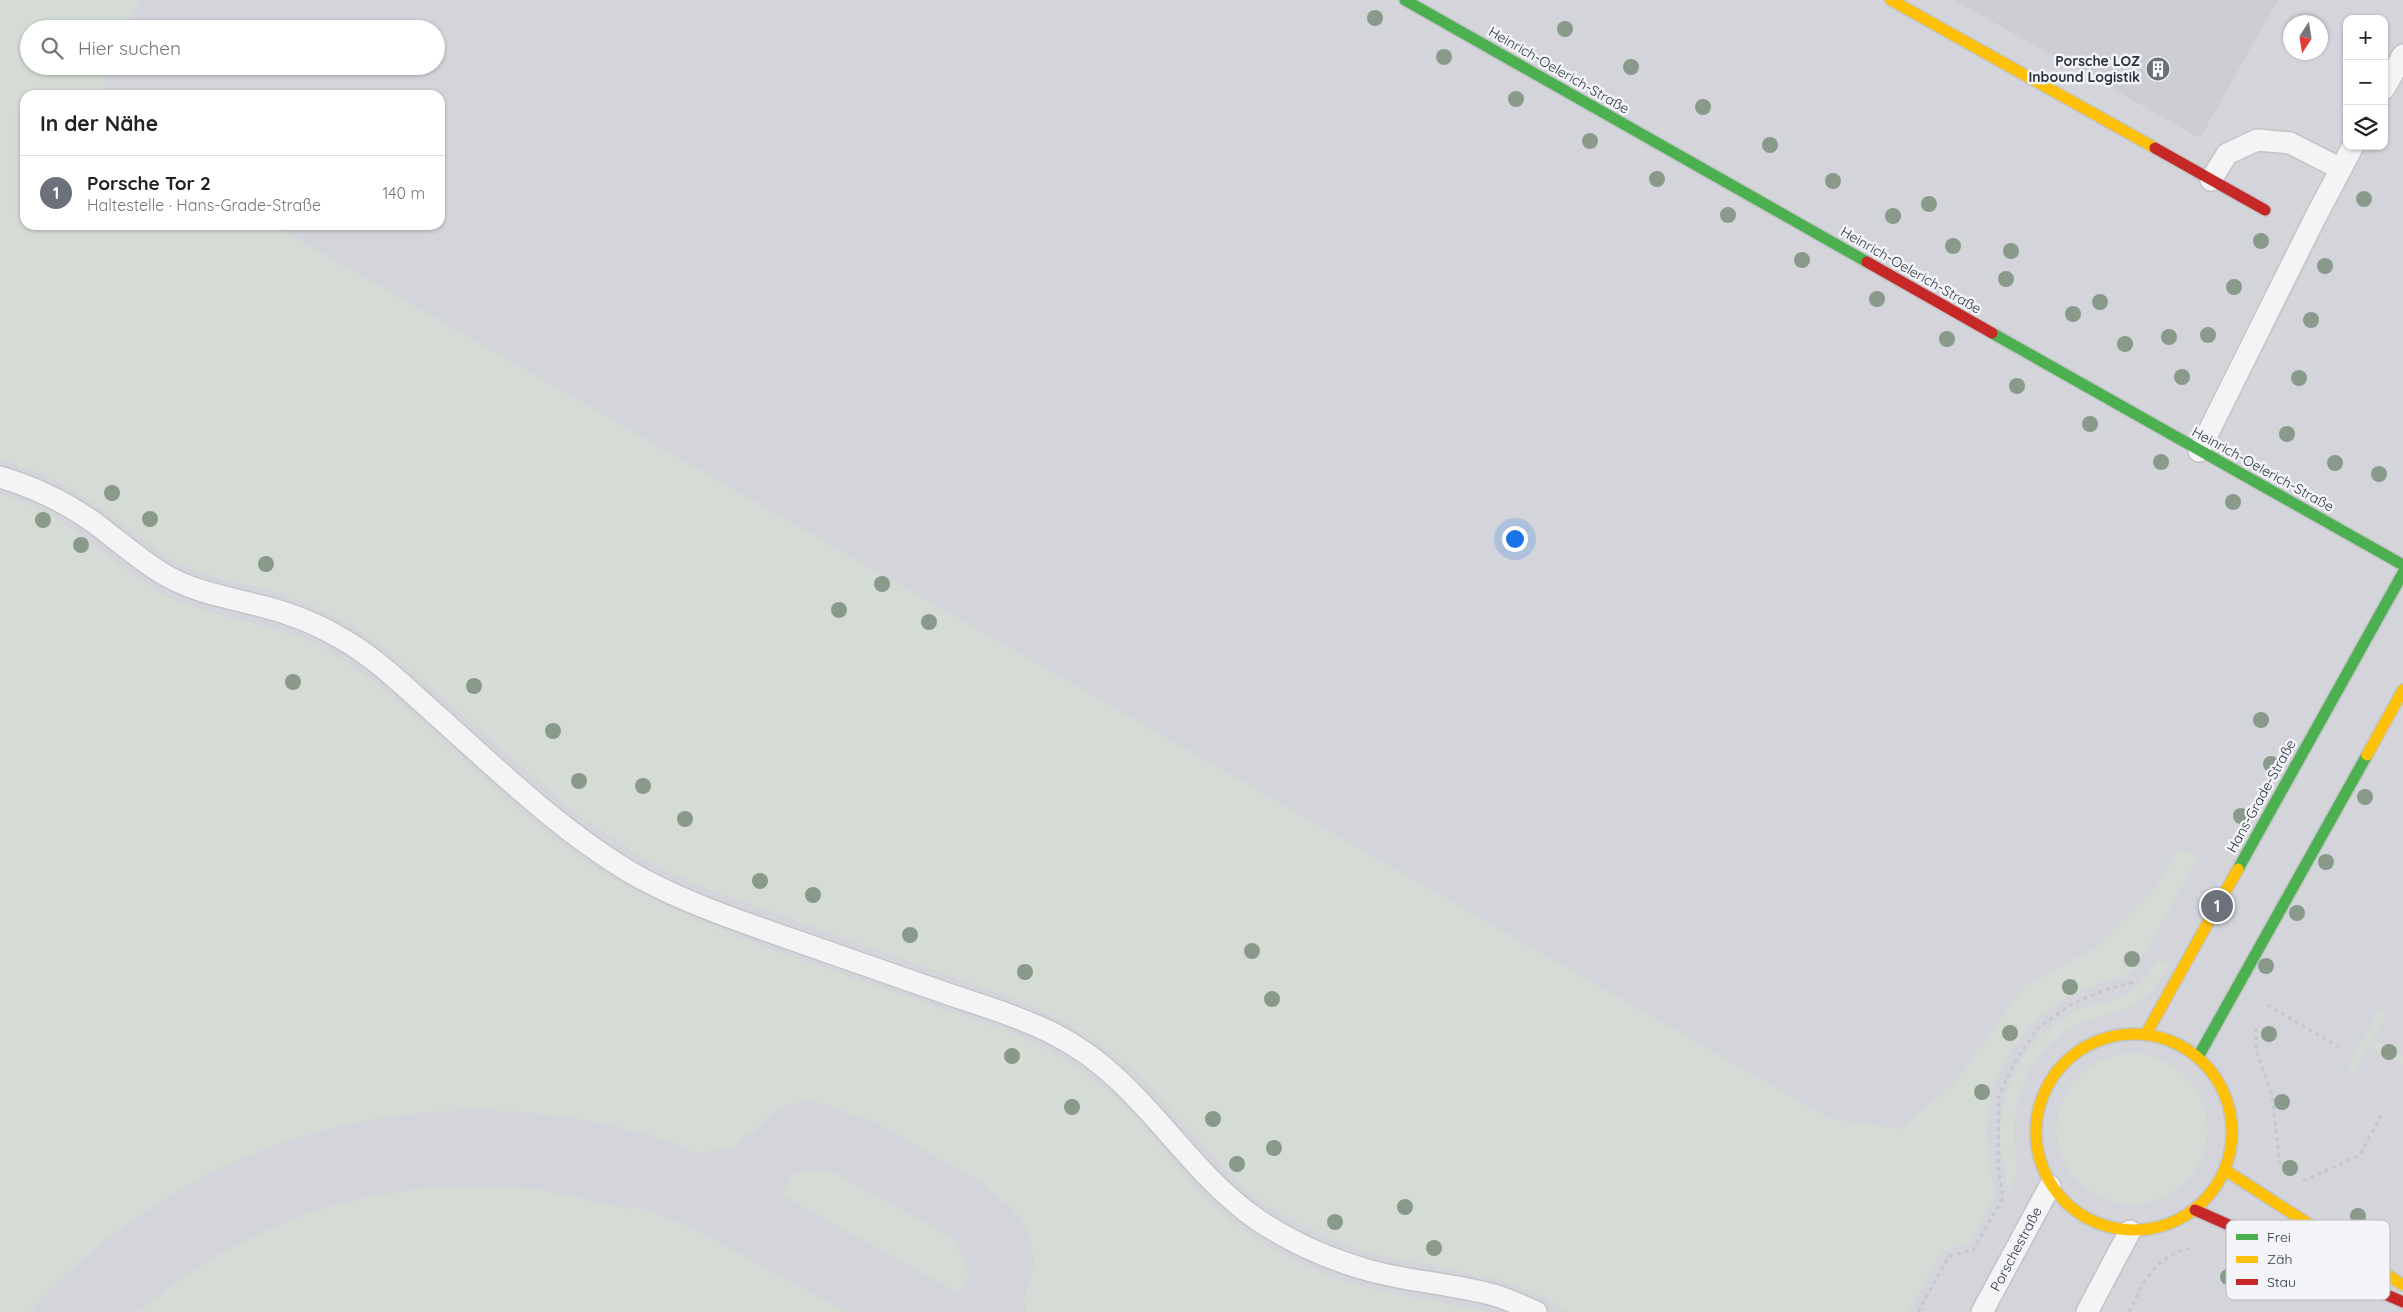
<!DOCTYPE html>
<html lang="de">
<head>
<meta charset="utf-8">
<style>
	body { margin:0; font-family:Quicksand,sans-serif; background:#f6f6f6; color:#222 }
	.controls { position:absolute; right:15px; top:15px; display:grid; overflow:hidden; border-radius:10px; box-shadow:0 1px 4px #0004 }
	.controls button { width:45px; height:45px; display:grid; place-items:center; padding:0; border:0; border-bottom:1px solid #e0e0e0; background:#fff; color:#222; font:25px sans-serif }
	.compass { position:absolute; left:2283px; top:15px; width:45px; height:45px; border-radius:50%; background:#fff; box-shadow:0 1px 4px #0004; rotate:192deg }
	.you { position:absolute; left:1514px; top:538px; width:18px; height:18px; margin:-12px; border:4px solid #fff; border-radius:50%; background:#1a73e8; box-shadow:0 0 0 8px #1a73e833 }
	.badge { display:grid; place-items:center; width:32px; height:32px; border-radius:50%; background:#6d717b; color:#fff; font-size:16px; font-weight:700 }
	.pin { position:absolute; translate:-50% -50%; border:2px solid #fff; box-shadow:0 1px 5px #0006 }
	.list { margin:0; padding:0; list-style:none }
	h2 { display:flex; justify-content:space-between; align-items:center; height:65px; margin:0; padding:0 20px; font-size:21px }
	h2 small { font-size:16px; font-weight:400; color:#767676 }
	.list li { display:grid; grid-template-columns:32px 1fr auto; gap:15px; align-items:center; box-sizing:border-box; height:75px; padding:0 20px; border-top:1px solid #e0e0e0 }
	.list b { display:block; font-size:19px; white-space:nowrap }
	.list p { margin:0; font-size:16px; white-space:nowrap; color:#767676 }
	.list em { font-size:16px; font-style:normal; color:#767676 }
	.icon { flex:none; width:28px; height:28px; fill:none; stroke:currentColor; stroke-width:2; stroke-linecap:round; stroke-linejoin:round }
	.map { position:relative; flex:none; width:2403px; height:1312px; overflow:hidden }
	.search { position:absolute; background:#fff; box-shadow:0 1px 4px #0004; left:20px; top:20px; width:425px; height:55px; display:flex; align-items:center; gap:12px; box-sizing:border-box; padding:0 18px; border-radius:28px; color:#767676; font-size:19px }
	.panel { position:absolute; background:#fff; box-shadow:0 1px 4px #0004; left:20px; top:90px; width:425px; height:140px; border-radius:15px }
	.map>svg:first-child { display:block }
	.built { fill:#d3d5db; fill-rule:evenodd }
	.green { fill:#d5dcd5 }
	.building { fill:#cdced1 }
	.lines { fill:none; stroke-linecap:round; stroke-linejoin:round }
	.lane-casing { stroke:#c3c4c7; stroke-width:24 }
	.fast-casing { stroke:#c3c4c7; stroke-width:14 }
	.slow-casing { stroke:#c3c4c7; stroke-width:14 }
	.jam-casing { stroke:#c3c4c7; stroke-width:14 }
	.path { stroke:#c5c7ca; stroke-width:3; stroke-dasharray:4 4; stroke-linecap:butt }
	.lane { stroke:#f4f4f5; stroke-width:21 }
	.fast { stroke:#4caf50; stroke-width:11 }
	.slow { stroke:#ffc107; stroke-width:11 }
	.jam { stroke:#c62828; stroke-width:11 }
	.tree { fill:#89998a }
	.labels { text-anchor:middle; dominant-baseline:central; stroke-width:5; stroke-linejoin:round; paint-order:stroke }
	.poi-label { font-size:14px; font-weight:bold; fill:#2d3240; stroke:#f3f4f7; text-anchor:end }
	.street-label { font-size:14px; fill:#2d3240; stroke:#f3f4f7 }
	.key { fill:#f3f4f7; stroke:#b8bac0; stroke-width:1 }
	.key-label { font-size:14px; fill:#2d3240 }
</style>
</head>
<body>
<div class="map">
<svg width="2403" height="1312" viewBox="0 0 2403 1312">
	<rect width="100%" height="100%" fill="#e4e6e9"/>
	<path class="built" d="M 139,0 L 2403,0 L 2403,1312 L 0,1312 L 0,162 L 25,225 L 440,225 L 440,95 L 38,95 L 97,66 L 436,66 L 436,29 L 123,29 ZM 2347,19 L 2384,19 L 2384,146 L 2347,146 ZM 2290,22 L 2320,22 L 2320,52 L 2290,52 Z"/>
	<path class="green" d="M 0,0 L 139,0 L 123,29 L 29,29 L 29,66 L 103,66 L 106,95 L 25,95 L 25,225 L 273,225 L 1830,1119 L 1900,1129 L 1954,1084 L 2024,987 L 2097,947 L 2154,890 L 2179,849 L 2197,858 L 2152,941 L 2130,974 L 2099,983 L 2066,998 L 2031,1024 L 2005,1060 L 1990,1094 L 1986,1131 L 1989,1163 L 1995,1195 L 1970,1241 L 1941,1253 L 1908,1312 L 1568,1312 L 1544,1297 L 1501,1280 L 1377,1255 L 1336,1242 L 1297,1223 L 1268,1207 L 1242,1187 L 1137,1073 L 1104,1047 L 1064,1021 L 1016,1000 L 705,888 L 669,872 L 634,853 L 574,812 L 388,651 L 353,626 L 314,607 L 269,590 L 226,581 L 186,567 L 170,559 L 101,508 L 63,484 L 25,467 L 0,460 Z
		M 0,494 C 65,512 101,556 155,589 C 213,624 283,619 341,658 C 442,727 518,828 626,886 C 720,937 825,967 926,1003 C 968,1018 1016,1030 1055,1054 C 1077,1068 1099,1082 1118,1100 C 1154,1134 1181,1177 1218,1210 C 1261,1247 1316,1275 1371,1289 C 1410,1298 1451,1303 1491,1312 L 1027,1312 C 1020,1293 1030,1289 1033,1271 C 1037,1248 1027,1223 1010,1207 C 1001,1198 992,1193 984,1184 L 870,1119 C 858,1120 853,1114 842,1110 C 799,1092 779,1104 750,1136 L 746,1133 C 742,1137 738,1144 733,1147 C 728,1150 704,1152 697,1152 C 690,1152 682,1146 676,1144 C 662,1138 648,1135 634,1131 C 592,1119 549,1113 505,1111 C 324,1102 150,1177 30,1312 L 0,1312 Z
		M 2158,960 L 2169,965 C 2160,978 2151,996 2137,1003 C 2124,1011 2109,1014 2094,1018 C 2065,1027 2038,1049 2026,1077 C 2019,1094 2014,1114 2014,1132 C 2015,1159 2020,1169 2010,1197 C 2006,1175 1999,1151 2000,1129 C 2003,1074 2034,1029 2084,1007 C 2094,1004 2104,1003 2114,1000 C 2135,993 2146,977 2158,960 Z
		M 2380,1009 L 2387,1013 L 2373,1039 L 2403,1056 L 2403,1065 L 2369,1046 L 2354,1072 L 2347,1069 Z
		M2057 1129a75 75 0 1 1 150 0a75 75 0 1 1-150 0Z
		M 800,1172 L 834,1173 L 954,1239 L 967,1268 L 967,1279 L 958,1293 L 782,1195 L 792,1176 Z
		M 453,1186 L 540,1190 L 630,1209 L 639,1207 L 694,1229 L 846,1312 L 138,1312 C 231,1234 332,1194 453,1186 Z"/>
	<path class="building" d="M 1954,0 L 2278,0 L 2200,138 Z"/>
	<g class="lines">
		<defs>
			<path id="lane" d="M 2384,89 L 2403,55
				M 2211,180 L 2227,154 L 2257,140 L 2290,143 L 2341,169
				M 2199,451 L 2315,218 L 2353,146
				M 0,477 C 34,487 67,503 96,524 C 117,540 138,558 160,572 C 192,592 226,597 261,606 C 290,613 319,625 344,640 C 380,661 410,692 441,719 C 501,773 559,829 628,871 C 678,900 731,918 785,937 C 841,956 897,976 954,996 C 987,1007 1022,1018 1054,1034 C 1143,1079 1180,1166 1258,1220 C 1292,1243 1331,1260 1371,1271 C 1412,1282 1454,1284 1494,1295 C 1508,1299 1522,1306 1536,1312
				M 1982,1312 L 2050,1186
				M 2087,1312 L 2130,1231"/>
			<path id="fast" d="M 1405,0 L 1867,262
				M 1992,333 L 2403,565
				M 2238,869 L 2403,573
				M 2198,1057 L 2367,755"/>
			<path id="slow" d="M 1891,0 L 2155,148
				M 2367,755 L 2403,690
				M2036 1132a98 98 0 1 1 196 0a98 98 0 1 1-196 0Z
				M 2146,1034 L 2238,869
				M 2225,1170 L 2403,1285"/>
			<path id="jam" d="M 2155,148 L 2265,210
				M 1867,262 L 1992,333
				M 2195,1210 L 2403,1302"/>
		</defs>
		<use href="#lane" class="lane-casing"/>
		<use href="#fast" class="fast-casing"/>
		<use href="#slow" class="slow-casing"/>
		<use href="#jam" class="jam-casing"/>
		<path class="path" d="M 2267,1005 L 2339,1047
			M 2256,1028 L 2256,1049 L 2272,1096 L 2280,1164
			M 2303,1181 L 2360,1155 L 2383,1112
			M 1918,1312 L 1949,1256 L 1973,1250 L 2003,1198 L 1998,1165 L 1999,1096 L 2013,1065 L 2037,1029 L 2070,1005 L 2102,991 L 2136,981
			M 2129,1312 C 2143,1283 2156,1254 2192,1248"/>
		<use href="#lane" class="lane"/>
		<use href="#fast" class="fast"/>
		<use href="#slow" class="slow"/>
		<use href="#jam" class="jam"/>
	</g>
	<g class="tree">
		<circle cx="1375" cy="18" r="8"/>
		<circle cx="1565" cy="29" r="8"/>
		<circle cx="1444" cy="57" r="8"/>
		<circle cx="1631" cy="67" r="8"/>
		<circle cx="1516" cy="99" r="8"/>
		<circle cx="1703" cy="107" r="8"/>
		<circle cx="1590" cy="141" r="8"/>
		<circle cx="1770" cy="145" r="8"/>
		<circle cx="1657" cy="179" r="8"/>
		<circle cx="1833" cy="181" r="8"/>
		<circle cx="2364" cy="199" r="8"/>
		<circle cx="1929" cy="204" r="8"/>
		<circle cx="1728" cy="215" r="8"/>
		<circle cx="1893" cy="216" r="8"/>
		<circle cx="2261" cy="241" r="8"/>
		<circle cx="1953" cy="246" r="8"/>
		<circle cx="2011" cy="251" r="8"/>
		<circle cx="1802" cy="260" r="8"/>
		<circle cx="2325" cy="266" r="8"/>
		<circle cx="2006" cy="279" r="8"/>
		<circle cx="2234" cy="287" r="8"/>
		<circle cx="1877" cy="299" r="8"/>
		<circle cx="2100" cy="302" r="8"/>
		<circle cx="2073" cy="314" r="8"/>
		<circle cx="2311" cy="320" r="8"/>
		<circle cx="2208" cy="335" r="8"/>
		<circle cx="2169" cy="337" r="8"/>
		<circle cx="1947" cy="339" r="8"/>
		<circle cx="2125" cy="344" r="8"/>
		<circle cx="2182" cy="377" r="8"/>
		<circle cx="2299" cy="378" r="8"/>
		<circle cx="2017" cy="386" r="8"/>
		<circle cx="2090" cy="424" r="8"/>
		<circle cx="2287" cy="434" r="8"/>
		<circle cx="2161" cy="462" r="8"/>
		<circle cx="2335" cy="463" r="8"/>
		<circle cx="2379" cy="474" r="8"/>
		<circle cx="112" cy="493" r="8"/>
		<circle cx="2233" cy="502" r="8"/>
		<circle cx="150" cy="519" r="8"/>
		<circle cx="43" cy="520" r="8"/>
		<circle cx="81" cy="545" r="8"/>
		<circle cx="266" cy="564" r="8"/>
		<circle cx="882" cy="584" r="8"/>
		<circle cx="839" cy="610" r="8"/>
		<circle cx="929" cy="622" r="8"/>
		<circle cx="293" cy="682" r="8"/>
		<circle cx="474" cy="686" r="8"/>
		<circle cx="2261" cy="720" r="8"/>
		<circle cx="553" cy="731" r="8"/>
		<circle cx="2271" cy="764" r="8"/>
		<circle cx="579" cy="781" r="8"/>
		<circle cx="643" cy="786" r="8"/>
		<circle cx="2365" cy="797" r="8"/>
		<circle cx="2241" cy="816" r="8"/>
		<circle cx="685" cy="819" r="8"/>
		<circle cx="2326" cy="862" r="8"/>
		<circle cx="760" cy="881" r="8"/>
		<circle cx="813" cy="895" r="8"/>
		<circle cx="2297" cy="913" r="8"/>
		<circle cx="910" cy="935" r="8"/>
		<circle cx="1252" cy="951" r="8"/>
		<circle cx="2132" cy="959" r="8"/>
		<circle cx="2266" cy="966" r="8"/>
		<circle cx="1025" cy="972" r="8"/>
		<circle cx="2070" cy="987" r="8"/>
		<circle cx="1272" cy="999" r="8"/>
		<circle cx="2010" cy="1033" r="8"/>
		<circle cx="2269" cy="1034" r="8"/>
		<circle cx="2389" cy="1052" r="8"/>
		<circle cx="1012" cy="1056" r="8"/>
		<circle cx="1982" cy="1092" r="8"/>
		<circle cx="2282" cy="1102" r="8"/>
		<circle cx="1072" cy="1107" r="8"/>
		<circle cx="1213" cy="1119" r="8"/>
		<circle cx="1274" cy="1148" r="8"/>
		<circle cx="1237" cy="1164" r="8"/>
		<circle cx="2290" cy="1168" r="8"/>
		<circle cx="1405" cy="1207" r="8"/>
		<circle cx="2358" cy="1216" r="8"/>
		<circle cx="1335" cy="1222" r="8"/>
		<circle cx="1434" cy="1248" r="8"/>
		<circle cx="2228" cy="1277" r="8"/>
	</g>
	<defs>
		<symbol id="building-disc" viewBox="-11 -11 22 22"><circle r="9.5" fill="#6d717b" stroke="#f3f4f7"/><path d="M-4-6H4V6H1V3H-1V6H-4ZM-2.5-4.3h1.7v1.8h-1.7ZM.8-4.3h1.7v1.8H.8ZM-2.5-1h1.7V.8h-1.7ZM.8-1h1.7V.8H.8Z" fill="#fff"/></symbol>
	</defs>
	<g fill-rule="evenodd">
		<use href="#building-disc" x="2144" y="55" width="28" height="28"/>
	</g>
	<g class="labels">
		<g class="poi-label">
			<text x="2140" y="61">Porsche LOZ<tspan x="2140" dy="16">Inbound Logistik</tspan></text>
		</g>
		<g class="street-label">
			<text transform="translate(1559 70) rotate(30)">Heinrich-Oelerich-Straße</text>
			<text transform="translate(1911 270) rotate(30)">Heinrich-Oelerich-Straße</text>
			<text transform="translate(2263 469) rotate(29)">Heinrich-Oelerich-Straße</text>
			<text transform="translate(2261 796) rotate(-61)">Hans-Grade-Straße</text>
			<text transform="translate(2016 1249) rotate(-62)">Porschestraße</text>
		</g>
	</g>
	<rect x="2226" y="1220" width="164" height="80" rx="8" class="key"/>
	<rect x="2236" y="1234" width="22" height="6" fill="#4caf50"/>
	<rect x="2236" y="1256" width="22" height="7" fill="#ffc107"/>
	<rect x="2236" y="1279" width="22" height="6" fill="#c62828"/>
	<g class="key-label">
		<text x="2267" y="1242">Frei</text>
		<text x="2267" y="1264">Zäh</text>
		<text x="2267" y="1287">Stau</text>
	</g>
</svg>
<div class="controls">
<button>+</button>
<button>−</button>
<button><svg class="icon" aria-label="layers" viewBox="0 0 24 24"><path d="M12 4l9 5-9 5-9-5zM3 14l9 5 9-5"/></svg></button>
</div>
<svg class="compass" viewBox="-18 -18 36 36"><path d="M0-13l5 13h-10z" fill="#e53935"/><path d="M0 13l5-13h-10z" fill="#767676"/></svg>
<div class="you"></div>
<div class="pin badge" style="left:2217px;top:906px">1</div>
<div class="search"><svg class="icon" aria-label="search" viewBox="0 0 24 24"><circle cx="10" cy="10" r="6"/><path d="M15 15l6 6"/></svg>Hier suchen</div>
<section class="panel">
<h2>In der Nähe<small></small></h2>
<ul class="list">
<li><span class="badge">1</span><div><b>Porsche Tor 2</b><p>Haltestelle · Hans-Grade-Straße</p></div><em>140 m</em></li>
</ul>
</section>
</div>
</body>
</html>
